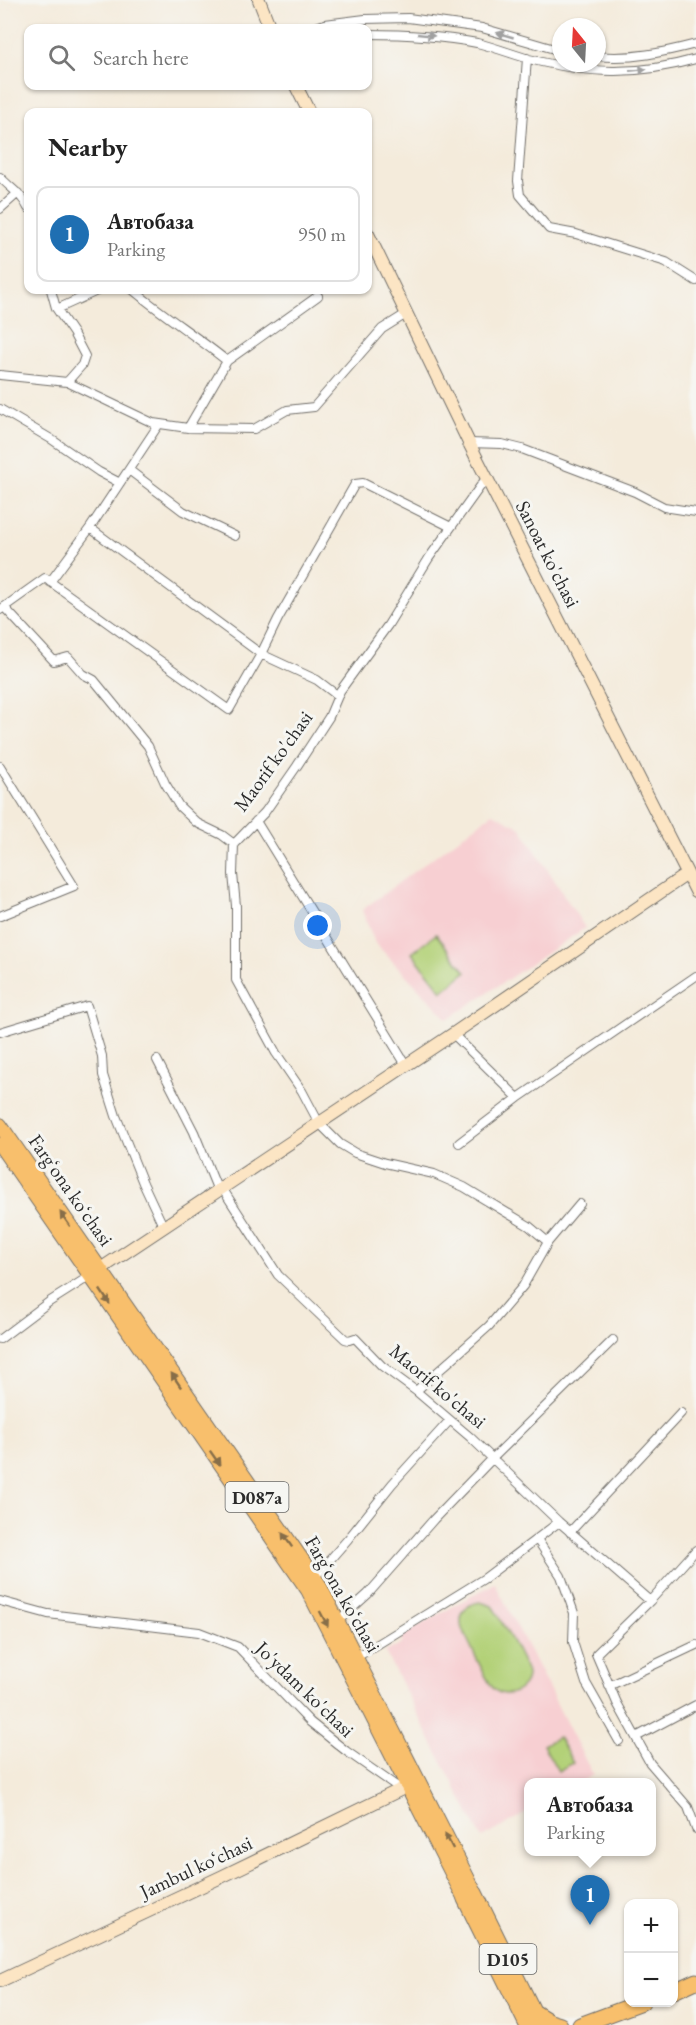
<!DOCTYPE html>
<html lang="en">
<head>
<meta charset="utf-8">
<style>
	body { margin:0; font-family:"EB Garamond",serif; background:#f6f6f6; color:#222 }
	.controls { position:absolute; right:18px; bottom:18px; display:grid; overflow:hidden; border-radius:12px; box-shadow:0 2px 4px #0004 }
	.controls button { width:54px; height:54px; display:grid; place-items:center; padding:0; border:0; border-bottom:2px solid #e0e0e0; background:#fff; color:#222; font:30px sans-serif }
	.compass { position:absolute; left:552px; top:18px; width:54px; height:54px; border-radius:50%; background:#fff; box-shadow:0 2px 4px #0004; rotate:342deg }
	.you { position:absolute; left:318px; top:926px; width:21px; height:21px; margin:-15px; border:4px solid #fff; border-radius:50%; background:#1a73e8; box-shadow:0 0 0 9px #1a73e833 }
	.badge { display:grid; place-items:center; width:39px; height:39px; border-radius:50%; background:#1f6fb2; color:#fff; font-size:20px; font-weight:700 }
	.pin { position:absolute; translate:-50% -50px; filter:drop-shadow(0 2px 3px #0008) }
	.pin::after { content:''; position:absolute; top:32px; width:21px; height:18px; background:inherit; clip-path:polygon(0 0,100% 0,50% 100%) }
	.popup { position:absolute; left:524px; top:1778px; width:132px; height:78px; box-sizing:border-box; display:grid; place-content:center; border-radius:12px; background:#fff; filter:drop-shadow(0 2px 4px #0005); font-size:20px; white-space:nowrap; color:#767676 }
	.popup b { font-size:22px; color:#222 }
	.popup::after { content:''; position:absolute; left:50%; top:100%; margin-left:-12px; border:12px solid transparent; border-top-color:#fff }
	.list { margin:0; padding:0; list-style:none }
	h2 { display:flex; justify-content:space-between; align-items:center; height:78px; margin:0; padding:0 24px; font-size:26px }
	h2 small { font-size:20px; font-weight:400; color:#767676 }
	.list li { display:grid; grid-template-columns:39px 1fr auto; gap:18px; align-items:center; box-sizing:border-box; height:96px; margin:0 12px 12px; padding:0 12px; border:2px solid #e0e0e0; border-radius:12px }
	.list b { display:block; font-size:22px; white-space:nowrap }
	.list p { margin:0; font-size:20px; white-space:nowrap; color:#767676 }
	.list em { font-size:20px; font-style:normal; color:#767676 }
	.icon { flex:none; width:33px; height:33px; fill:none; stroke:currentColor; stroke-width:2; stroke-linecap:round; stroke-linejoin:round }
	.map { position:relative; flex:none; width:696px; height:2025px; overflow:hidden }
	.search { position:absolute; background:#fff; box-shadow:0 2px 4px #0004; left:24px; top:24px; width:348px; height:66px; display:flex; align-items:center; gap:15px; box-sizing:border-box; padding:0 21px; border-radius:12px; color:#767676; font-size:22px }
	.panel { position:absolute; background:#fff; box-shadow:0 2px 4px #0004; left:24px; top:108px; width:348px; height:186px; border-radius:12px }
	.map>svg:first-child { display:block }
	.built { fill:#f7cfd2 }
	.green { fill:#b3d178; stroke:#6f7e52; stroke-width:1.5 }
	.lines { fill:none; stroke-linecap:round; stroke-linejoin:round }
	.street-casing { stroke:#716e69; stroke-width:10 }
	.secondary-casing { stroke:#716e69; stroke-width:14 }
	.primary-casing { stroke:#716e69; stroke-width:16 }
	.highway-casing { stroke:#716e69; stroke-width:17 }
	.street { stroke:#fff; stroke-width:8 }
	.secondary { stroke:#fce5c4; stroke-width:12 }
	.primary { stroke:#f8bf6c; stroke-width:14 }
	.highway { stroke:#f8bf6c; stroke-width:15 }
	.oneway { fill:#a0a0a0 }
	.oneway2 { fill:#876e48 }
	.labels { text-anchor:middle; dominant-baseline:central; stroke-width:6; stroke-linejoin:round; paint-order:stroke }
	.shield { fill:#f6f6f2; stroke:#686867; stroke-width:1.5 }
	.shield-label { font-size:18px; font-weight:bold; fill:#2b2b2b }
	.street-label { font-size:20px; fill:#2b2b2b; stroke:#f6f6f2 }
</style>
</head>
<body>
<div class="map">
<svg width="696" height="2025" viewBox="0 0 696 2025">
	<rect width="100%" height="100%" fill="#f6f6f2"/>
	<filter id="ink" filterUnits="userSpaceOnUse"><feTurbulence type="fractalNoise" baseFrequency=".0167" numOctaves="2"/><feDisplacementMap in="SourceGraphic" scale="12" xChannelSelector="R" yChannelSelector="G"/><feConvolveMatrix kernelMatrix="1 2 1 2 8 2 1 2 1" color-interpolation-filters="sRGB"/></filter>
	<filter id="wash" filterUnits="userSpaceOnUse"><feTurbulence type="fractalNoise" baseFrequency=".008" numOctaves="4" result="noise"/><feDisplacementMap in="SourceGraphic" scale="24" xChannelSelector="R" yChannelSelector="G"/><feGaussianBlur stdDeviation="1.35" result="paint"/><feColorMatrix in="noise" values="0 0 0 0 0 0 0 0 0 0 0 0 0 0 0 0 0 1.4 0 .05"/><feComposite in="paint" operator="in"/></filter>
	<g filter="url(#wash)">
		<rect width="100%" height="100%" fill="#f4ebdb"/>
		<path class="built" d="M 493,813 L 521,828 L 585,928 L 448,1019 L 375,943 L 362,910 Z
			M 495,1583 L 593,1775 L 580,1782 L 528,1782 L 528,1812 L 482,1838 L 385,1652 L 403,1643 L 400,1636 Z"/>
		<path class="green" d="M 436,934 L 466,972 L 442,991 L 412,953 Z
			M 480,1602 L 492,1606 L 496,1612 C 502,1624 527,1664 527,1675 C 527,1691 505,1701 493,1688 C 483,1675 471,1645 462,1629 C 458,1615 465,1604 480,1602 Z
			M 558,1737 L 573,1763 L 558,1771 L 543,1745 Z"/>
	</g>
	<g filter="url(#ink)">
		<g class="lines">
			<defs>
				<path id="street" d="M 313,28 L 325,24 L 365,19 L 408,18 L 482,28 L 561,51
					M 368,34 C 405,34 440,36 477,43 C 494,47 512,54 529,59 C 589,74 636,76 696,59
					M 597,56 C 630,60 665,52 696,44
					M 527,58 L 518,181 L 520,195 L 549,229 L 576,234 L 666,262 L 696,281
					M 0,177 C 10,188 22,194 28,208
					M 0,209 L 18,193
					M 51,290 L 56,308 L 73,333 L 85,356 L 82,365 L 67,382 L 153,423 L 188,428 L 254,429 L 287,410 L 314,407 L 382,329 L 406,314
					M 133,290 C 163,315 196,336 227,361
					M 57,309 L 99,290
					M 0,375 L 67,382
					M 0,409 L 51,439 L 99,472 L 120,483
					M 188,428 L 227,361 L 318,296
					M 469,443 L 502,444 L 522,449 L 635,492 L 664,507 L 696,512
					M 129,470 L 183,511 L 235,536
					M 487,477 L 429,558 L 388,625 L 340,691 L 329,717 L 297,766 L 265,812 L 234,844 L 233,874 L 236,906 L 236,980 L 276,1053 L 302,1091 L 319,1123 L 340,1144 L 355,1153 L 385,1163 L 434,1174 L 464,1187 L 529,1226 L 548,1242
					M 90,528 L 159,424
					M 50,582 L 90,528 L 261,654 L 317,680 L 338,696
					M 4,607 L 54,661 L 68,657 L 83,674 L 94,680 L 148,746 L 165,783 L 179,806 L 197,823 L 222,835 L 234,844
					M 0,610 L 45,578 L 229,710 L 261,654 L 278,619 L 355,484 L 363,483 L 451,527
					M 0,766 L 74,886 L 0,916
					M 256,821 L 406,1065
					M 0,1032 L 87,1006 L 102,1056 L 103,1075 L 116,1116 L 143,1183 L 164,1228
					M 453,1034 L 518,1098
					M 157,1060 L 194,1132 L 218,1191
					M 459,1143 L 518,1098 L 696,976
					M 222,1188 L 278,1275 L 345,1339 L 349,1340 L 355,1338 L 382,1366 L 416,1391 L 470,1437 L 559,1522 L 650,1601
					M 0,1339 L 49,1302 L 90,1276
					M 416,1391 L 489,1326 L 523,1286 L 548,1242 L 580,1204
					M 570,1532 L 681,1413
					M 537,1539 L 561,1576 L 574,1613 L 573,1642 L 586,1683 L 619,1741
					M 696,1550 L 650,1601 L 596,1654 L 617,1703 L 650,1763 L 688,1807 L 696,1829
					M 314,1578 L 348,1539 L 392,1484 L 450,1420
					M 0,1601 L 48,1614 L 199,1632 L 238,1647 L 310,1722 L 346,1751 L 402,1790
					M 338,1621 L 368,1594 L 434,1519 L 493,1458 L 613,1340
					M 357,1657 L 485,1578 L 559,1522
					M 609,1686 L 696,1645
					M 636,1737 L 696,1705"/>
				<path id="secondary" d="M 259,0 L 270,28
					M 296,86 L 309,112
					M 368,234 L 469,443 L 696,891
					M 93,1274 L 453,1034 L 687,874
					M 0,1981 L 221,1877 L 408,1786"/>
				<path id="primary" d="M 0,1125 L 318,1583 L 475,1893
					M 0,1145 L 308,1590 L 465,1899"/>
				<path id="highway" d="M 674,1991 L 696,1981
					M 534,2012 L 550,2022 L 560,2025
					M 527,2025 L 465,1899 L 475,1893 L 540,2025
					M 580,2025 L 642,2002"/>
			</defs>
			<use href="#street" class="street-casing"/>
			<use href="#secondary" class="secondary-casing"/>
			<use href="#primary" class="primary-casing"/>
			<use href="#highway" class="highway-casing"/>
			<use href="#street" class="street"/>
			<use href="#secondary" class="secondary"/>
			<use href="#primary" class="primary"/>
			<use href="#highway" class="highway"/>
		</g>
		<defs><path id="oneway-solid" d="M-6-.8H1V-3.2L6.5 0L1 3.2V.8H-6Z" transform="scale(1.5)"/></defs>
		<g class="oneway">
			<use href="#oneway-solid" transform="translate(426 35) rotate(6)"/>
			<use href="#oneway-solid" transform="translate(505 35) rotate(-164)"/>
			<use href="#oneway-solid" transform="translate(638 70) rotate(-5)"/>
		</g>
		<g class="oneway2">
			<use href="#oneway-solid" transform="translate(65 1219) rotate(-125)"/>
			<use href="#oneway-solid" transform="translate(105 1297) rotate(56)"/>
			<use href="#oneway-solid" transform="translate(176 1380) rotate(-124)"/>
			<use href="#oneway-solid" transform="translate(215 1458) rotate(55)"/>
			<use href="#oneway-solid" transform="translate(287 1540) rotate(-125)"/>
			<use href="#oneway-solid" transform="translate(324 1619) rotate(62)"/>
			<use href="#oneway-solid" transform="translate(449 1841) rotate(-117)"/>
		</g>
	</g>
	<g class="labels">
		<g class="shield">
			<rect x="225.5" y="1482" width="63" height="30" rx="4.5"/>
			<rect x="479.5" y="1944" width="57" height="30" rx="4.5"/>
		</g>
		<g class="shield-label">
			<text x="257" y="1497">D087a</text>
			<text x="508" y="1959">D105</text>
		</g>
		<g class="street-label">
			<text transform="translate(548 554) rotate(63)">Sanoat ko'chasi</text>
			<text transform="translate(273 761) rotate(-54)">Maorif ko'chasi</text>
			<text transform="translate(71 1190) rotate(55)">Fargʻona koʻchasi</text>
			<text transform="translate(438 1386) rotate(40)">Maorif ko'chasi</text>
			<text transform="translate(343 1594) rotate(60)">Fargʻona koʻchasi</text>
			<text transform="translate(305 1689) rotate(44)">Jo'ydam ko'chasi</text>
			<text transform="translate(196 1867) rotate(-25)">Jambul koʻchasi</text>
		</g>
	</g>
</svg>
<div class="controls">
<button>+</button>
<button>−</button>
</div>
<svg class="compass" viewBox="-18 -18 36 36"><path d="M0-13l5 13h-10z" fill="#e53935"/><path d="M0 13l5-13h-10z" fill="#767676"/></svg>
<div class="you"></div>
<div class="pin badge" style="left:590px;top:1925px">1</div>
<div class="popup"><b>Автобаза</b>Parking</div>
<div class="search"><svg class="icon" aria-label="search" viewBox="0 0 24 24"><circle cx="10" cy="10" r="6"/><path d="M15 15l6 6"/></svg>Search here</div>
<section class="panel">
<h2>Nearby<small></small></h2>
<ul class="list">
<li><span class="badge">1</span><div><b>Автобаза</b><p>Parking</p></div><em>950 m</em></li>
</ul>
</section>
</div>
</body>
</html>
